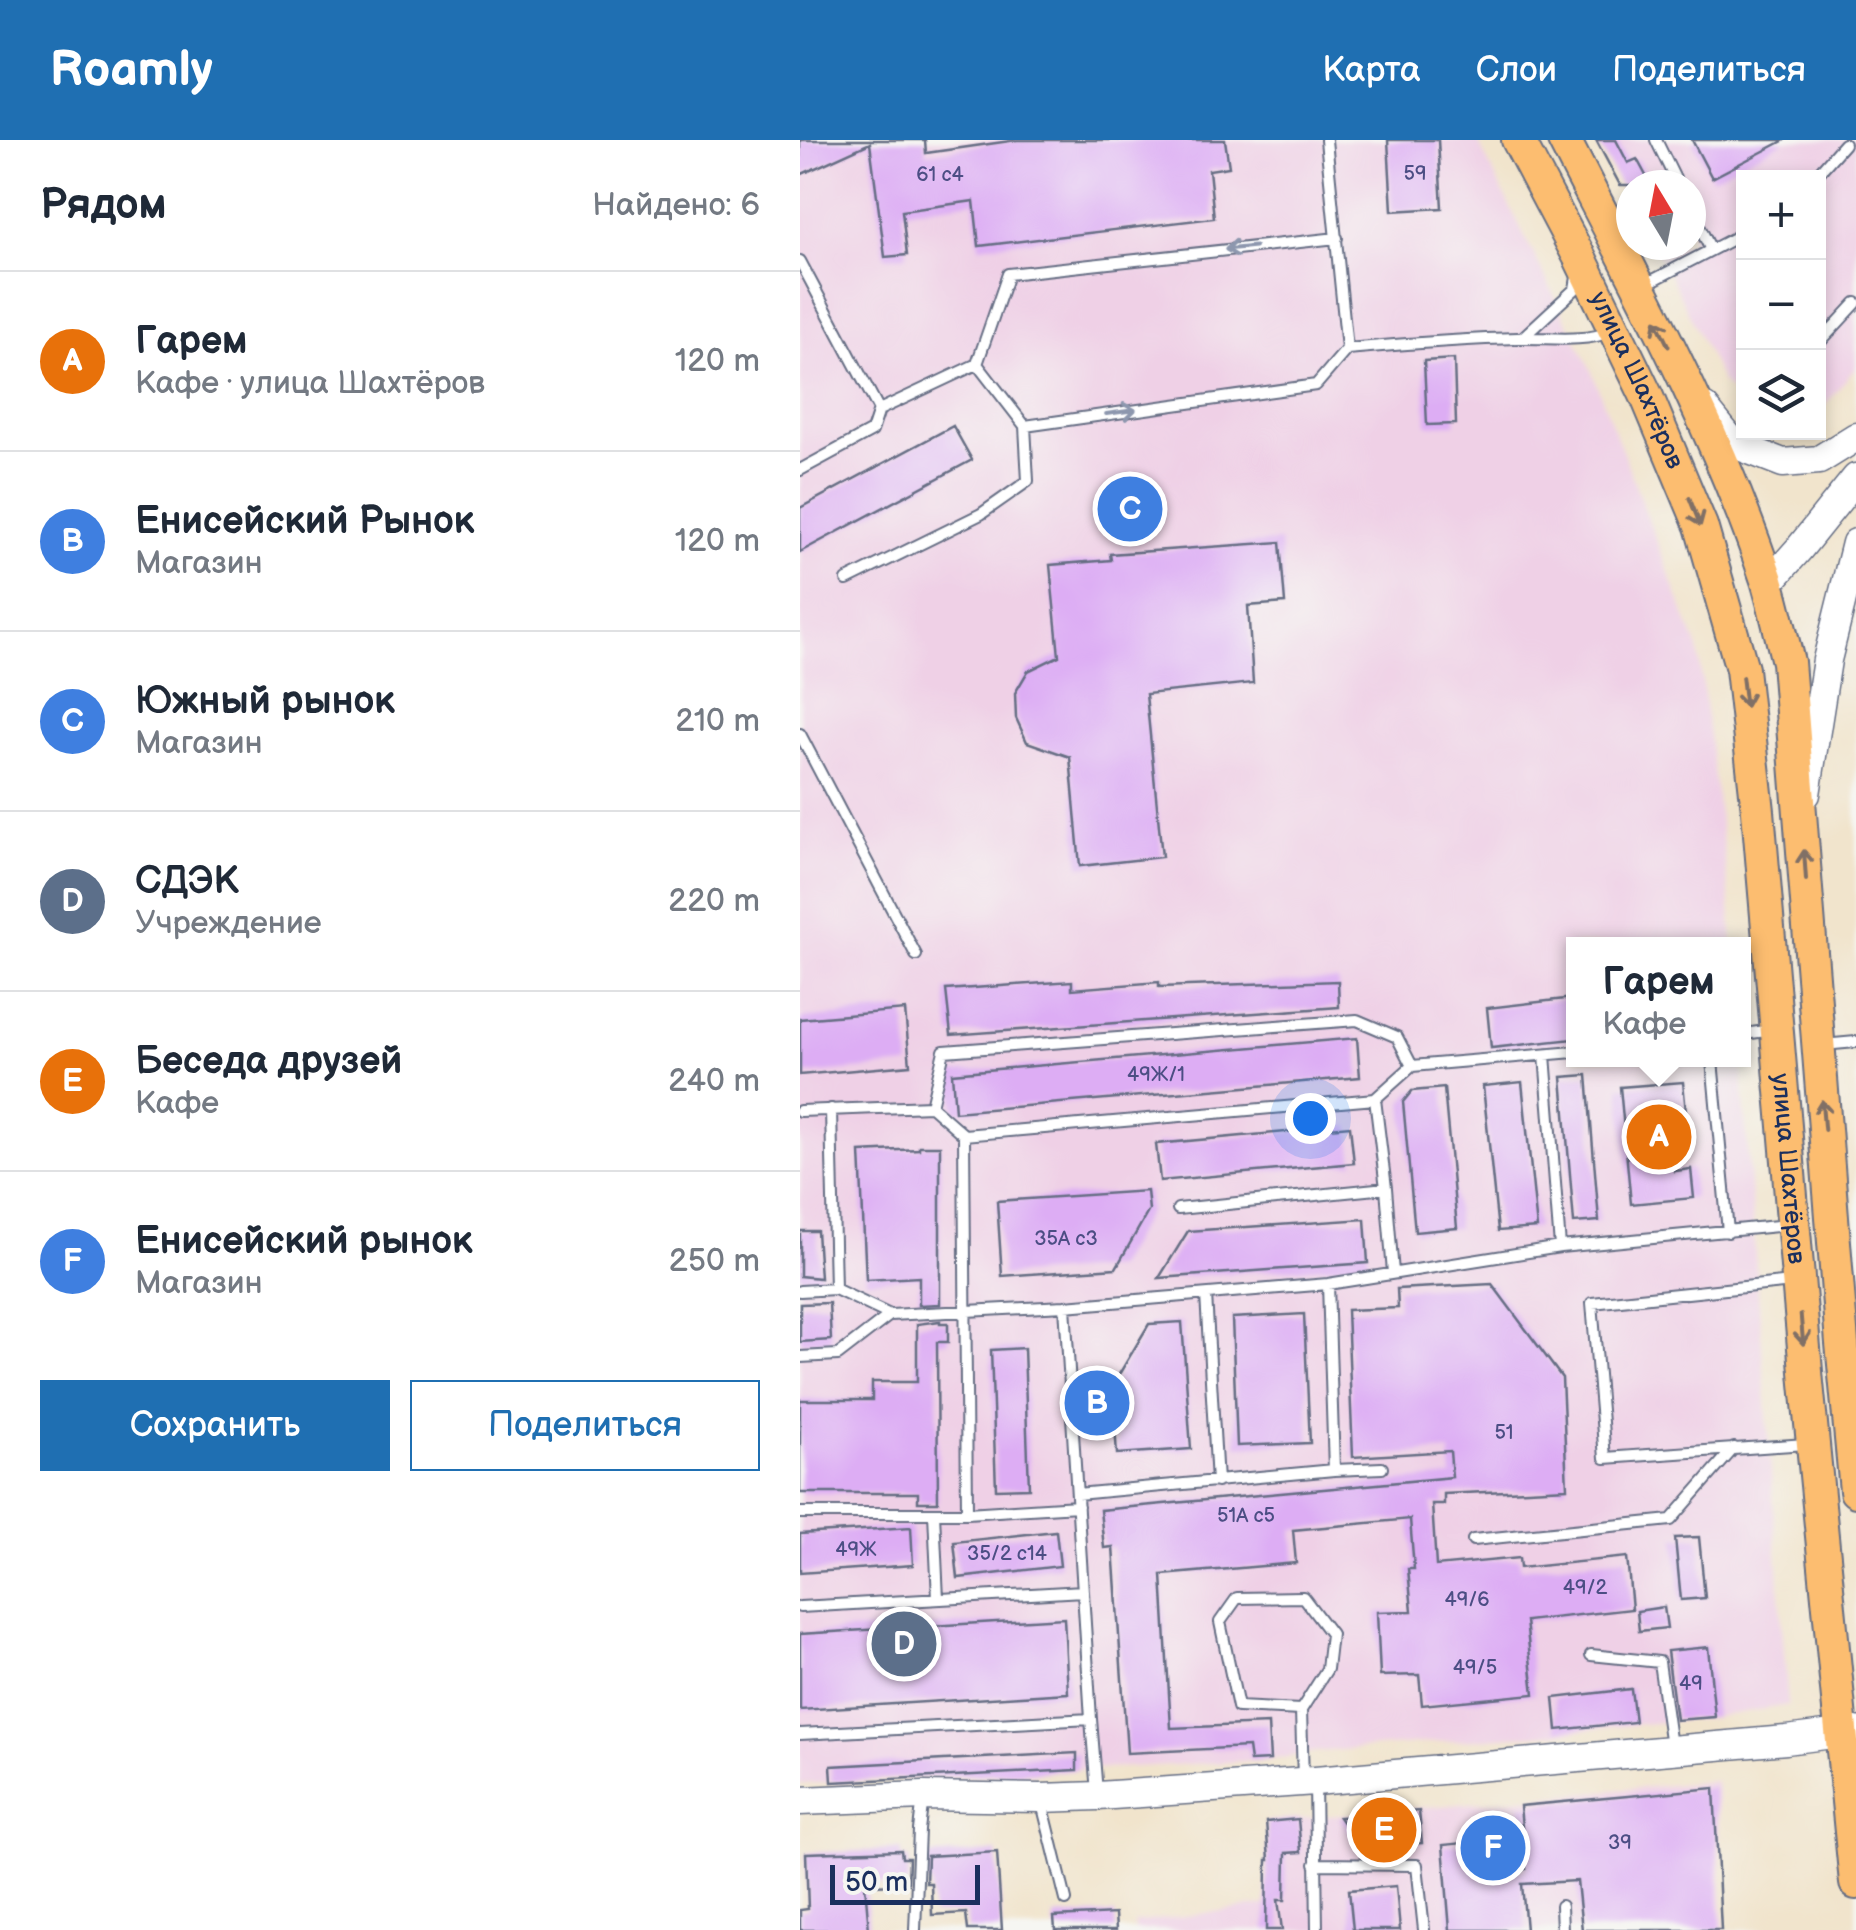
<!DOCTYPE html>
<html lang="ru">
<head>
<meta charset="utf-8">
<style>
	body { margin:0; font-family:"Balsamiq Sans",sans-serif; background:#f6f6f7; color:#1f2937 }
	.controls { position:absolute; right:30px; top:30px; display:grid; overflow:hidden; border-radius:0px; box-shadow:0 5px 15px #0003 }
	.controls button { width:90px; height:90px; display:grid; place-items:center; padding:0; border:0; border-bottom:2px solid #e0e1e3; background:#fff; color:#1f2937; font:50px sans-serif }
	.compass { position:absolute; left:816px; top:30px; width:90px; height:90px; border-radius:50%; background:#fff; box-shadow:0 5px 15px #0003; rotate:350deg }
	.scale { position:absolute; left:30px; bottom:25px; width:150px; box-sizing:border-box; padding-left:10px; border:5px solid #1b2f5e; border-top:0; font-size:28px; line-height:35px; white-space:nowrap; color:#1b2f5e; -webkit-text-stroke:8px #f6f6f2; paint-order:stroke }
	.you { position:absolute; left:510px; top:978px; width:35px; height:35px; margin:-25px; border:8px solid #fff; border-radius:50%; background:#1a73e8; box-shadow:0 0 0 15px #1a73e833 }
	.badge { display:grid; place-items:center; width:65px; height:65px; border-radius:50%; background:#1f6fb2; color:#fff; font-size:32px; font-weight:700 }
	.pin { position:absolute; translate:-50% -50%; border:5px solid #fff; box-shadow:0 2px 10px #0006 }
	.popup { position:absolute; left:766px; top:797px; width:185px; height:130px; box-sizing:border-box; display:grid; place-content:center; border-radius:0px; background:#fff; filter:drop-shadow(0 2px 8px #0005); font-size:32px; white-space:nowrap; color:#747a83 }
	.popup b { font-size:38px; color:#1f2937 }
	.popup::after { content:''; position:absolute; left:50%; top:100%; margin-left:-20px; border:20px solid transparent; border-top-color:#fff }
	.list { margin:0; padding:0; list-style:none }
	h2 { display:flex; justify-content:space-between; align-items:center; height:130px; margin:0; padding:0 40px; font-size:42px }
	h2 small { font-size:32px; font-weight:400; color:#747a83 }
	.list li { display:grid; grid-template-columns:65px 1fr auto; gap:30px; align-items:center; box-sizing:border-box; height:180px; padding:0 40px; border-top:2px solid #e0e1e3 }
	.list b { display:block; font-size:38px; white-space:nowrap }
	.list p { margin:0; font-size:32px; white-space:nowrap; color:#747a83 }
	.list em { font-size:32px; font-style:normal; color:#747a83 }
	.actions { display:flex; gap:20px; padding:30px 40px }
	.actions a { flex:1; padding:22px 0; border:2px solid #1f6fb2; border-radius:0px; text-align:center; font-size:35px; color:#1f6fb2 }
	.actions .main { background:#1f6fb2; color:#fff }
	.icon { flex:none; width:55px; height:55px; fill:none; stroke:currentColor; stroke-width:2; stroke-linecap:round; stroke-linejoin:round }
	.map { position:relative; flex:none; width:1056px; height:1790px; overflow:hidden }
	header { display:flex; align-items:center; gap:60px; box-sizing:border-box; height:140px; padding:0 50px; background:#1f6fb2; color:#fff }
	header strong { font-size:48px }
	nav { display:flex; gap:55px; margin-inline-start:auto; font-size:35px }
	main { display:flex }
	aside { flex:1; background:#fff }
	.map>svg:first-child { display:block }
	.built { fill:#efd0e6 }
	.building { fill:#ddadf4 }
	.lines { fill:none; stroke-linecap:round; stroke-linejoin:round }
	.service-casing { stroke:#666e84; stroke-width:14 }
	.tertiary-casing { stroke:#666e84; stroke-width:31 }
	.primary-casing { stroke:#666e84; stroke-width:36 }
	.service { stroke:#fff; stroke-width:10 }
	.tertiary { stroke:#fff; stroke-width:28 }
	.primary { stroke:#fcbd6f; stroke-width:32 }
	.oneway { stroke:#8d97ae }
	.oneway2 { stroke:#806f66 }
	.labels { text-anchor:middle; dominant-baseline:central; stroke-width:8; stroke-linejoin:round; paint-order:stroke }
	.number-label { font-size:20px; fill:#4c4e84 }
	.street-label { font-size:25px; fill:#1b2f5e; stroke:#f6f6f2 }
</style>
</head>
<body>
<header>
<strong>Roamly</strong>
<nav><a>Карта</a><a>Слои</a><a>Поделиться</a></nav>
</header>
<main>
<aside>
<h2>Рядом<small>Найдено: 6</small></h2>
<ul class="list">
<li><span class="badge" style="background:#e8710a">A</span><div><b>Гарем</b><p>Кафе · улица Шахтёров</p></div><em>120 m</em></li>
<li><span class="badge" style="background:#3f7fe0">B</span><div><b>Енисейский Рынок</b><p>Магазин</p></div><em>120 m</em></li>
<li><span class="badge" style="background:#3f7fe0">C</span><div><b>Южный рынок</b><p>Магазин</p></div><em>210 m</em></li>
<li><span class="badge" style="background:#5c6f8a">D</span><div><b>СДЭК</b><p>Учреждение</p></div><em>220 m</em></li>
<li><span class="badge" style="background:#e8710a">E</span><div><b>Беседа друзей</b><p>Кафе</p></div><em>240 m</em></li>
<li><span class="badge" style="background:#3f7fe0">F</span><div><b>Енисейский рынок</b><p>Магазин</p></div><em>250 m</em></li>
</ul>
<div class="actions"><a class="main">Сохранить</a><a>Поделиться</a></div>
</aside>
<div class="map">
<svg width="1056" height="1790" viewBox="0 0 1056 1790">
	<rect width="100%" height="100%" fill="#f6f6f2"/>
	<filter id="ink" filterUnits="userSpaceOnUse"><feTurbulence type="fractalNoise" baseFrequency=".01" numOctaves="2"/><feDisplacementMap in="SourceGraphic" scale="20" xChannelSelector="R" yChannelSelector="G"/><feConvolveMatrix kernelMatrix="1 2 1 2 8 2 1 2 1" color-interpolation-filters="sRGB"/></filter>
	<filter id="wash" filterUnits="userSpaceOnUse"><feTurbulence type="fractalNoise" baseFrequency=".0048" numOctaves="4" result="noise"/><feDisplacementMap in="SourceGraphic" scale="40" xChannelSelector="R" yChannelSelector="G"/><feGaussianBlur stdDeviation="2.25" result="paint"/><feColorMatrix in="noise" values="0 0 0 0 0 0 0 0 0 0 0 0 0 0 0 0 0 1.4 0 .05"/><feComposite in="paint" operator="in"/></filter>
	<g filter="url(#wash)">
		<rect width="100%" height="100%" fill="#f1e4cc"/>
		<path class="built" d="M 0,0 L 677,0 L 792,232 L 898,509 L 929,755 L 933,804 L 774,804 L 774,920 L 941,920 L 988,1565 L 915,1577 L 752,1593 L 515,1612 L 470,1620 L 0,1644 Z
			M 796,0 L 1056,0 L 1056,227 L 1019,273 L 1018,38 L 944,38 L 943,262 L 923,244 L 868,131 L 852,105 L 891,105 L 891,45 L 831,45 L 831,67 Z
			M 916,1641 L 924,1790 L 335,1790 L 334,1783 L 466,1765 L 467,1695 L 498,1679 Z"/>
		<g id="blocks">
			<path class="building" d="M 0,0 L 125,0 L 126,13 L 217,0 L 425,0 L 429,27 L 409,30 L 414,78 L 179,106 L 174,61 L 102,71 L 107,115 L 85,117 L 70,3 L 0,35 Z
				M 588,0 L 638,0 L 642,68 L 592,71 Z
				M 796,0 L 816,0 L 828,23 L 837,19 L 851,45 L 820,45 Z
				M 892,0 L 985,0 L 912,38 Z
				M 654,219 L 656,284 L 627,285 L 624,221 Z
				M 153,286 L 172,320 L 0,412 L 0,368 Z
				M 480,402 L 485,463 L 448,466 L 453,543 L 346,554 L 362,717 L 280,726 L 270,617 L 227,602 L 216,578 L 215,553 L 228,531 L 259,516 L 250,425 L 311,420 L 310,414 Z
				M 272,841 L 272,849 L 359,842 L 359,847 L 538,841 L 539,867 L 151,895 L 146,850 Z
				M 774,858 L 774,899 L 691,908 L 687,868 Z
				M 105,870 L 110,925 L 0,935 L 0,879 Z
				M 557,898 L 560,937 L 155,972 L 152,933 Z
				M 787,935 L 799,1081 L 774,1083 L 762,937 Z
				M 722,942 L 737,1088 L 698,1091 L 683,946 Z
				M 883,942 L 886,972 L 870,974 L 875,1031 L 891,1029 L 894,1058 L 831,1064 L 820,947 Z
				M 644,948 L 657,1088 L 615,1092 L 603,962 L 612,951 Z
				M 550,986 L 554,1023 L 360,1041 L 356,1004 Z
				M 119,1006 L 140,1006 L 140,1164 L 119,1165 L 119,1137 L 66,1140 L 60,1012 L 119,1009 Z
				M 347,1051 L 349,1070 L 316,1128 L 202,1136 L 197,1061 Z
				M 565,1079 L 568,1123 L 359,1138 L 388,1091 Z
				M 0,1091 L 17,1091 L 20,1138 L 0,1136 Z
				M 692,1144 L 762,1238 L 767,1348 L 644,1354 L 644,1364 L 632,1364 L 636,1426 L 719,1418 L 720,1428 L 827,1417 L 832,1469 L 726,1481 L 734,1554 L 622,1565 L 619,1535 L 580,1536 L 577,1472 L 612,1471 L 608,1429 L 614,1429 L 610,1379 L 493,1390 L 496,1423 L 362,1435 L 371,1588 L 468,1584 L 470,1620 L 450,1621 L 448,1607 L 327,1613 L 313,1407 L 304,1408 L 300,1370 L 652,1337 L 650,1311 L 553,1317 L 547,1170 L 598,1168 L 597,1149 Z
				M 29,1163 L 31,1200 L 0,1202 L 0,1164 Z
				M 504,1174 L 510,1303 L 437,1306 L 432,1178 Z
				M 140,1181 L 140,1183 L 148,1183 L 148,1202 L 137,1202 L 138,1362 L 118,1362 L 118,1353 L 0,1353 L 0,1260 L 72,1260 L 72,1242 L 117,1242 L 117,1184 Z
				M 382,1182 L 391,1309 L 317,1314 L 312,1246 L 349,1184 Z
				M 224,1208 L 229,1348 L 196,1349 L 191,1210 Z
				M 111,1387 L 113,1425 L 0,1433 L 0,1394 Z
				M 256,1391 L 260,1426 L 158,1438 L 154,1402 Z
				M 899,1397 L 905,1458 L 881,1460 L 875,1398 Z
				M 864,1467 L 867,1488 L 839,1491 L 837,1471 Z
				M 264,1478 L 268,1553 L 0,1570 L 0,1494 Z
				M 908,1507 L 915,1577 L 876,1580 L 867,1511 Z
				M 831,1549 L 835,1582 L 757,1590 L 754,1558 Z
				M 277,1613 L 277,1630 L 32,1642 L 31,1626 Z
				M 914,1648 L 921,1790 L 782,1790 L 777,1741 L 722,1744 L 726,1790 L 650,1790 L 643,1705 L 684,1701 L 687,1733 L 726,1729 L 720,1666 Z
				M 619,1671 L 622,1703 L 560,1707 L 539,1677 Z
				M 498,1679 L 501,1712 L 486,1713 L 485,1760 L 478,1760 L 482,1790 L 466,1790 L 467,1720 L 469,1720 L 466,1682 Z
				M 101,1710 L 102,1718 L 109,1718 L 108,1744 L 65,1745 L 69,1790 L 0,1790 L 0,1770 L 8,1769 L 6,1713 Z
				M 197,1712 L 202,1790 L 168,1790 L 166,1773 L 132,1775 L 131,1743 L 126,1743 L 127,1716 Z
				M 596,1746 L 600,1790 L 553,1790 L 549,1750 Z
				M 315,1774 L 316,1790 L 255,1790 L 254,1777 Z"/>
		</g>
	</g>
	<g filter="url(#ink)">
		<use href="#blocks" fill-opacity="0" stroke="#666e84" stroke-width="2.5"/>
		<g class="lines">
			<defs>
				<path id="service" d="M 526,0 L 547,209
					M 856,0 L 878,45
					M 1014,38 L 1044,4
					M 891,70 L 911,110
					M 0,121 L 79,270 L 72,291 L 0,330
					M 842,146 L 944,93
					M 722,198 L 775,149 L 777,137
					M 1018,204 L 1056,163
					M 79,270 L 177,224 L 208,134 L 537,98
					M 225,286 L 516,245 L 547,209 C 604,204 661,199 718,198 C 749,197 781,203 810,192
					M 47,440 L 181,374 L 228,341 L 225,286 L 177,224
					M 0,594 L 116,815
					M 944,894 L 973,890
					M 1023,905 L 1056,902
					M 745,915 L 760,1107
					M 912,920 L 928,1092
					M 575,959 L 586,1048 L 593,1133
					M 31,969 L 35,1149
					M 0,971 L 131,966
					M 164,995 L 575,959 L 612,926 L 774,912
					M 378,1069 L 586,1048
					M 992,1142 L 792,1163 L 805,1318 L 1006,1304
					M 0,1151 L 35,1149 L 90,1175 L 265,1166 L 528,1144 L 760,1107 L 988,1085
					M 406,1155 L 417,1342
					M 0,1217 L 38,1215 L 90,1175
					M 534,1330 L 582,1328
					M 277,1354 L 534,1330 L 528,1144
					M 0,1373 L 167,1373 L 278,1366
					M 134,1373 L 138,1459
					M 167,1373 L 164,995 L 131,966 L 144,911 L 557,880 L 597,897 L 612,926
					M 673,1400 L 871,1380 L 934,1308
					M 0,1467 L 283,1451
					M 791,1515 L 859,1522 L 871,1606
					M 501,1570 L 527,1529 L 531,1494 L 503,1457 L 437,1458 L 420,1482 L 438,1567 L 501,1570 L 503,1640
					M 291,1579 L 297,1653
					M 0,1594 L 291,1579 L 265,1166
					M 515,1642 L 517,1790
					M 241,1659 L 266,1760
					M 515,1724 L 617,1725 L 624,1790
					M 761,1766 L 762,1790
					M 115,1790 L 119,1690 L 123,1657"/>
				<path id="tertiary" d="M 905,268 L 934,304 L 983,323 L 1019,320 L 1056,297
					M 968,444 L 999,409 L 1056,338
					M 1006,654 L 1027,520 L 1056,403
					M 0,1661 L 123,1656 L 241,1658 L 298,1656 L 515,1641 L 871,1610 L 986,1600 L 1056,1591"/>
				<g id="primary">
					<path id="s1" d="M 718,0 L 780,118 L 847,257 L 901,386 L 942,529 L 958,671 L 1007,1243 L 1056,1743"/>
					<path d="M 764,0 C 837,143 916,287 967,440 C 975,467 981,495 988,522 L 1042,1203 L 1056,1351"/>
				</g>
			</defs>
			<use href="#service" class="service-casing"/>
			<use href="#tertiary" class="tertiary-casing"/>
			<use href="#primary" class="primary-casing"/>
			<use href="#service" class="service"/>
			<use href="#tertiary" class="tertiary"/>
			<use href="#primary" class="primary"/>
		</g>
		<defs><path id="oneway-shaft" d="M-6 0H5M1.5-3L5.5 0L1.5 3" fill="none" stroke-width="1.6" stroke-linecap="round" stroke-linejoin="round" transform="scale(2.5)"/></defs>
		<g class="oneway">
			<use href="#oneway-shaft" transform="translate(440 108) rotate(174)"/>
			<use href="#oneway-shaft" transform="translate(321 272) rotate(-8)"/>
		</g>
		<g class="oneway2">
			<use href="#oneway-shaft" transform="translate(862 193) rotate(-116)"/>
			<use href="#oneway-shaft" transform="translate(895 372) rotate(68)"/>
			<use href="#oneway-shaft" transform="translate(944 552) rotate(83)"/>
			<use href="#oneway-shaft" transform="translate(1005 725) rotate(-94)"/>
			<use href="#oneway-shaft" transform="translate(1023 975) rotate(-95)"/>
			<use href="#oneway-shaft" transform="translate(1002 1190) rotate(85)"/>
		</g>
	</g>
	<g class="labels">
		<g class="number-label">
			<text x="615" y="34">59</text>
			<text x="140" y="35">61 с4</text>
			<text x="356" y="935">49Ж/1</text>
			<text x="266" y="1099">35А с3</text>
			<text x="704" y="1293">51</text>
			<text x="446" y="1376">51А с5</text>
			<text x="56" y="1410">49Ж</text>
			<text x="207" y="1414">35/2 с14</text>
			<text x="785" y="1448">49/2</text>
			<text x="667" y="1460">49/6</text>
			<text x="675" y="1528">49/5</text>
			<text x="891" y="1544">49</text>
			<text x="820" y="1703">39</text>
		</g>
		<g class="street-label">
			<text stroke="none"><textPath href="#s1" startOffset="268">улица Шахтёров</textPath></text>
			<text stroke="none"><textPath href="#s1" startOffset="1078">улица Шахтёров</textPath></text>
		</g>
	</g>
</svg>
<div class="controls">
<button>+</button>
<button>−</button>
<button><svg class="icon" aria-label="layers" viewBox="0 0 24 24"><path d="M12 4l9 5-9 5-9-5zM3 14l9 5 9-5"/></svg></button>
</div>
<svg class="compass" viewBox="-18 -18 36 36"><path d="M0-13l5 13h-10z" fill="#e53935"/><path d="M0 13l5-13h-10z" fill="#747a83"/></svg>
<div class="scale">50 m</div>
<div class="you"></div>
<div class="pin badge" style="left:859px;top:997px;background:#e8710a">A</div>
<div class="popup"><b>Гарем</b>Кафе</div>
<div class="pin badge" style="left:297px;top:1263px;background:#3f7fe0">B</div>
<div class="pin badge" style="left:330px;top:369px;background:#3f7fe0">C</div>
<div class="pin badge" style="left:104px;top:1504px;background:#5c6f8a">D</div>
<div class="pin badge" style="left:584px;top:1690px;background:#e8710a">E</div>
<div class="pin badge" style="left:693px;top:1708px;background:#3f7fe0">F</div>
</div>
</main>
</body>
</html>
